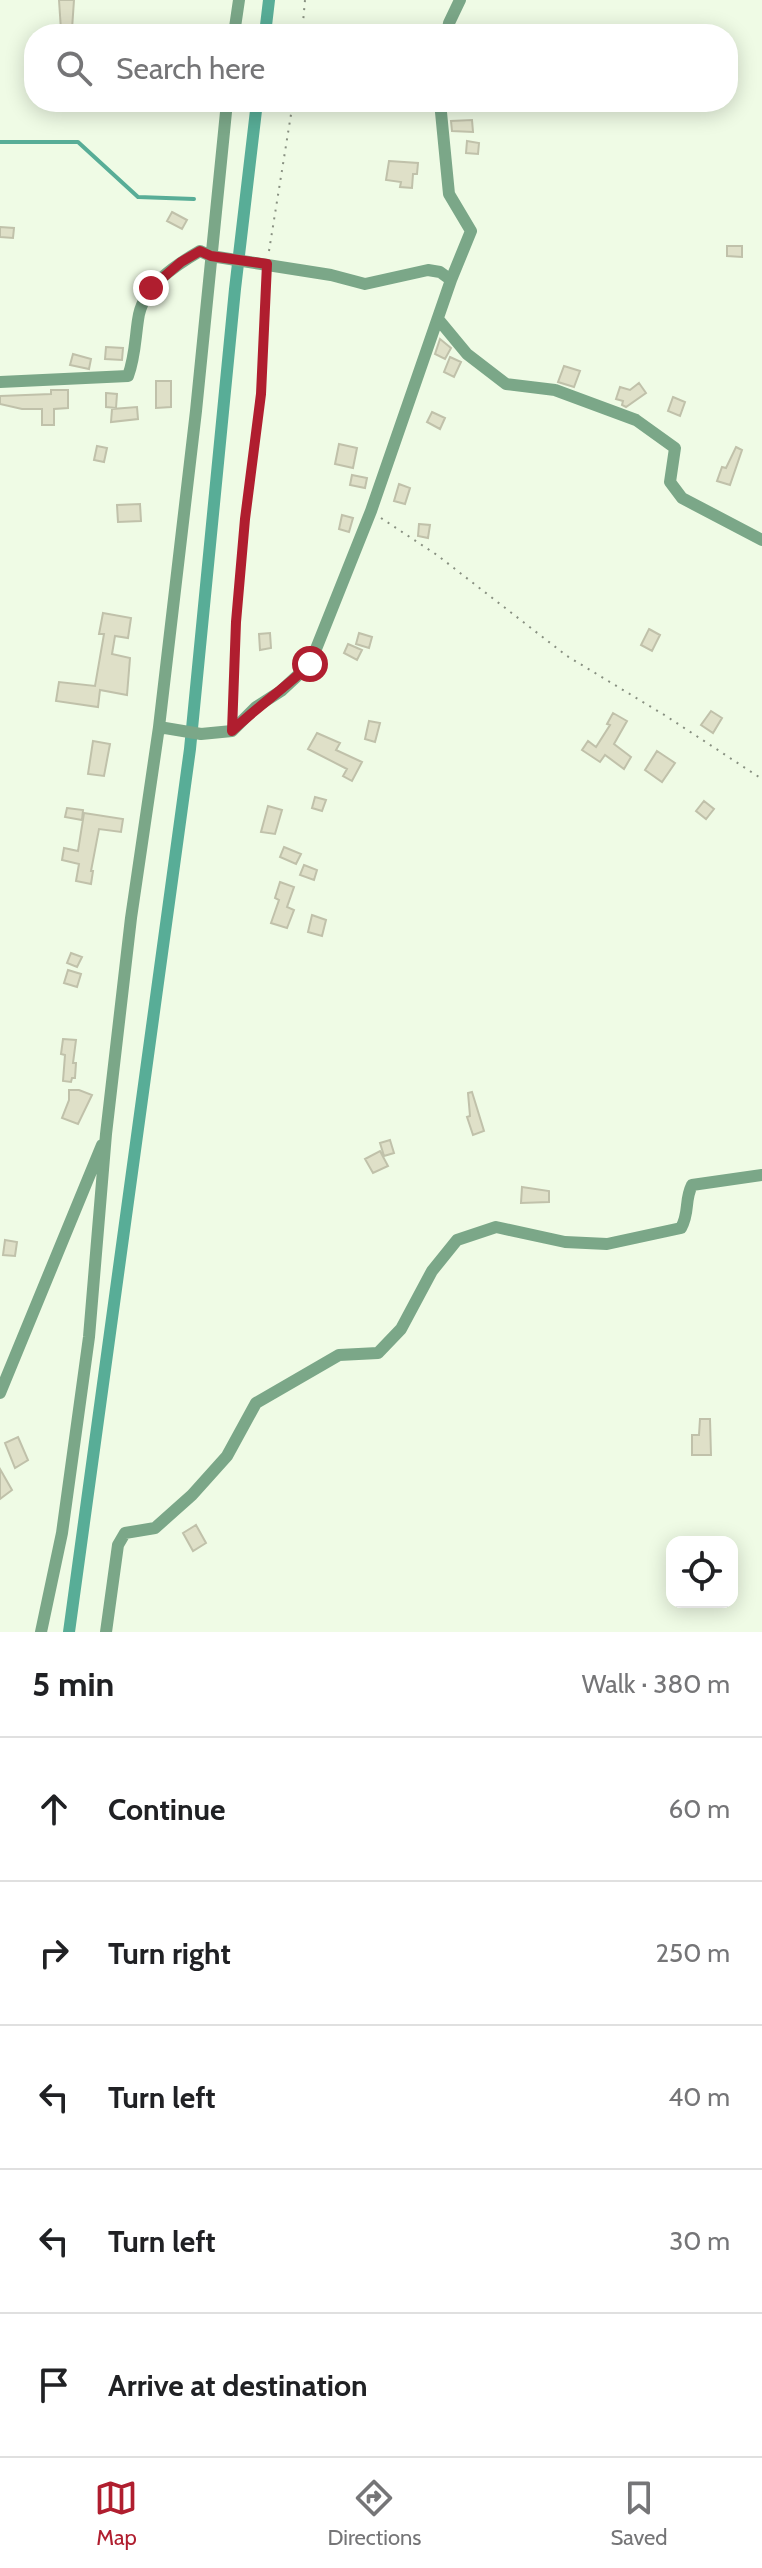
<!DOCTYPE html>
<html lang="en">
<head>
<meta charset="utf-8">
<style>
	body { margin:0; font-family:Cabin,sans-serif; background:#f6f6f6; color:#202124 }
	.controls { position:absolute; right:24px; bottom:24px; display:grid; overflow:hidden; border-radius:16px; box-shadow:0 4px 20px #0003 }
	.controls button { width:72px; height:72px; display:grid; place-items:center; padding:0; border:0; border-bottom:2px solid #e0e0e0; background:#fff; color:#202124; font:40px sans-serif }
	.stop { position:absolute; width:24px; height:24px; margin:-18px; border:6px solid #b01e2f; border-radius:50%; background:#fff }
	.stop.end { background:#b01e2f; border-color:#fff; box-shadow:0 2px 8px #0008 }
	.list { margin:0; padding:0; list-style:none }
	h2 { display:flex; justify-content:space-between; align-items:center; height:104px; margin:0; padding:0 32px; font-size:34px }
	h2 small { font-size:26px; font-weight:400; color:#757577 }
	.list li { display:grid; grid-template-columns:52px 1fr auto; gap:24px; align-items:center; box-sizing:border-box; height:144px; padding:0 32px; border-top:2px solid #e0e0e0 }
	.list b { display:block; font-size:30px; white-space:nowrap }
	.list em { font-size:26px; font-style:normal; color:#757577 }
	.icon { flex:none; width:44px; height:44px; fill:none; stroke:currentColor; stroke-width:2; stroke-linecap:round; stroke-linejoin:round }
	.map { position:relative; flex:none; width:762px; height:1632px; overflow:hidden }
	.search { position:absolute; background:#fff; box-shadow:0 4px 20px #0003; left:24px; right:24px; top:24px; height:88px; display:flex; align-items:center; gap:20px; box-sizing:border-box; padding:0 28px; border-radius:32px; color:#757577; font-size:30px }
	.sheet { height:824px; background:#fff }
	nav { display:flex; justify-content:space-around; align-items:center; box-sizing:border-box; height:112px; border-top:2px solid #e0e0e0; background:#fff; font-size:22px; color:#757577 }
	nav a { display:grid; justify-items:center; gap:4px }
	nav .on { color:#b01e2f }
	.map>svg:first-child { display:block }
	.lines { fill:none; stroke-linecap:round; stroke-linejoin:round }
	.stream { stroke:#58ad97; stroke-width:4 }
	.canal { stroke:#58ad97; stroke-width:12 }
	.building { fill:#dfe0c8; stroke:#c0c1aa; stroke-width:2 }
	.path { stroke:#889081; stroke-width:2; stroke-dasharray:2 6; stroke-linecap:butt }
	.minor { stroke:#7ba788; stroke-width:12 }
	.route { stroke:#b01e2f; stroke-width:10 }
</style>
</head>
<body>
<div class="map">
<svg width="762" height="1632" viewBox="0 0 762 1632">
	<rect width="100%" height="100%" fill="#effbe5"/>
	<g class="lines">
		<path class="stream" d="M 0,142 L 78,142 L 138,197 L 194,199"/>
		<path class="canal" d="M 265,34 L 269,0
			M 69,1632 L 190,749 L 235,289 L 257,102"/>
	</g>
	<path class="building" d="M 59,0 L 74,0 L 72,29 L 61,30 Z
		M 472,120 L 473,132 L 452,131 L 451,121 Z
		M 467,141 L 479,143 L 478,154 L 466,153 Z
		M 389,161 L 418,163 L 417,174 L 413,174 L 412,188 L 400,187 L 401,182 L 386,180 Z
		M 172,212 L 187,220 L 182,229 L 167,221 Z
		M 0,227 L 14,228 L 13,238 L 0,237 Z
		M 727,246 L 742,246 L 742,257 L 727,256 Z
		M 440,339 L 451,348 L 445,359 L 435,354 Z
		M 106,347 L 123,348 L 122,360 L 105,359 Z
		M 73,354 L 91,359 L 89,369 L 70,365 Z
		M 450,357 L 461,362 L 454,377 L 444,372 Z
		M 564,366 L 580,371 L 574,387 L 558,382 Z
		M 156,381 L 171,381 L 171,407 L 156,408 Z
		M 639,383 L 646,393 L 626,407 L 622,405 L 623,401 L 616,399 L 620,387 L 630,390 Z
		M 51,390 L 68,390 L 68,408 L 54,409 L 54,425 L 42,425 L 42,409 L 22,409 L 0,404 L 0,396 L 51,394 Z
		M 106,393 L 117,394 L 116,408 L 106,407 Z
		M 673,397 L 685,402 L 680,416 L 668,411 Z
		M 137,407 L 138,419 L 111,422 L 112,409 Z
		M 432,412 L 445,418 L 440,429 L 427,422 Z
		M 339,444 L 357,448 L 353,468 L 335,464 Z
		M 97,446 L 107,448 L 104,462 L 94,460 Z
		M 736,447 L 742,450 L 730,485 L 717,481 L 722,467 L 726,468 Z
		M 352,475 L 367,478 L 365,488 L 350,485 Z
		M 399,484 L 410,488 L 405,504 L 394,501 Z
		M 140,504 L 141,521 L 118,522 L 117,505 Z
		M 342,515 L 353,518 L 349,532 L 339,529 Z
		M 419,524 L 430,525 L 428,538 L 418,536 Z
		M 103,613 L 131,618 L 128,638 L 115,636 L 112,654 L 130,658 L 127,695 L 100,690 L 98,707 L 56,701 L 59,682 L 95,686 L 104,634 L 99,634 Z
		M 649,629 L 660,635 L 652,651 L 641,645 Z
		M 270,633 L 271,648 L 260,650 L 259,634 Z
		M 359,633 L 372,637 L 369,648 L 356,644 Z
		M 348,644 L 362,650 L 357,660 L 344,653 Z
		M 711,711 L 722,718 L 713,733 L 701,725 Z
		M 613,713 L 627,721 L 614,744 L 631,757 L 624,769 L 605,755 L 600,762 L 582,750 L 588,741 L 596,747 L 610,725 L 607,724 Z
		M 369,721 L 380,723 L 375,742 L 365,739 Z
		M 317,733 L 340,743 L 336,750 L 362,762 L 352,781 L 343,776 L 347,769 L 308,749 Z
		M 93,741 L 110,744 L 104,776 L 88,774 Z
		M 657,751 L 675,763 L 662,782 L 645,770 Z
		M 315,797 L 326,800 L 322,811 L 312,808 Z
		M 704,801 L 714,809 L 706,819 L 696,811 Z
		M 268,806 L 282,810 L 275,834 L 261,832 Z
		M 67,808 L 83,810 L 82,820 L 65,817 Z
		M 84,813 L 123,819 L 121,832 L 99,829 L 91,871 L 93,871 L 91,884 L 76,881 L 79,864 L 62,860 L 64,848 L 78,851 Z
		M 284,847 L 301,854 L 296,864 L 280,857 Z
		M 304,865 L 317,870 L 314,880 L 300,875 Z
		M 280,882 L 294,887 L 287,907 L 294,910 L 287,928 L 271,923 L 279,900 L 275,898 Z
		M 312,915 L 326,920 L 322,936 L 308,932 Z
		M 71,953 L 82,957 L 77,967 L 67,963 Z
		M 68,970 L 81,974 L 77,987 L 64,983 Z
		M 63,1039 L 76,1040 L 73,1063 L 76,1063 L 75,1078 L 72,1078 L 71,1082 L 63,1081 L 65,1055 L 61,1054 Z
		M 69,1090 L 79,1090 L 92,1095 L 78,1124 L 62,1118 L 69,1100 Z
		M 472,1092 L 484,1131 L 473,1135 L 467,1117 L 470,1116 L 468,1093 Z
		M 390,1140 L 394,1153 L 384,1156 L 380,1143 Z
		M 380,1151 L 388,1166 L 373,1173 L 365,1159 Z
		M 522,1187 L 549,1191 L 549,1202 L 521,1203 Z
		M 5,1240 L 17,1242 L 15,1256 L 3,1255 Z
		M 700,1419 L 710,1419 L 711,1455 L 692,1455 L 692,1435 L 699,1435 Z
		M 18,1437 L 28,1460 L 15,1468 L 5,1443 Z
		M 0,1469 L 12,1490 L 0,1499 Z
		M 196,1525 L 206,1543 L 193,1551 L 183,1533 Z"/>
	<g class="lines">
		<path class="path" d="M 302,34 L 305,0
			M 269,251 L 293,102
			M 381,518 L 437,555 L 567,656 L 666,716 L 762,779
			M 233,713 L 236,622 L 245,519 L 261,394 L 266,277"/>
		<path class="minor" d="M 234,34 L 239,0
			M 447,34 L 449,23 L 460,0
			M 438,319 L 467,354 L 506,384 L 555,390 L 636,420 L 675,448 L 670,482 L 682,498 L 762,540
			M 0,382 L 128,376 C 135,357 135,340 138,320 C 142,287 174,266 200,251 L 211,256 L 331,275 L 365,284 L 428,270 L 440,272 L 451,280
			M 159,727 L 201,734 L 232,731 L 256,707 L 281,691 L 310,664 L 371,511 L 451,280 L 471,231 L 449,194 L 440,102
			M 0,1393 L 102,1145
			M 41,1632 L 62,1533 L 89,1337 L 106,1134 L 131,918 L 159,727 L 196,411 L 227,102
			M 106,1632 L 118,1545 L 125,1533 L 155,1528 L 192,1495 L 227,1456 L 256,1403 L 339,1355 L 378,1353 L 401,1329 L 432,1271 L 457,1240 L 496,1227 L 565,1242 L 607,1244 L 681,1228 C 690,1212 684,1201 692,1185 L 762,1175"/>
	</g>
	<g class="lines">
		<path class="route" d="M 151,288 L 181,262 L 200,251 L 211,256 L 267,264 L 261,394 L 245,519 L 236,622 L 232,731 C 257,707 285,688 310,664"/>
	</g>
</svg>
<div class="controls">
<button><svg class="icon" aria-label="locate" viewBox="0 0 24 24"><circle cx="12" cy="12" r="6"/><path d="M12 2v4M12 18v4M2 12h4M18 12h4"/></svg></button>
</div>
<div class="stop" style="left:310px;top:664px"></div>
<div class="stop end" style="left:151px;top:288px"></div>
<div class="search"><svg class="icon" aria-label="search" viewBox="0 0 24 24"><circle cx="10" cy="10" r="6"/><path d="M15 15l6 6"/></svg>Search here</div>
</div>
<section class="sheet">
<h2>5 min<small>Walk · 380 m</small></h2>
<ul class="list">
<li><svg class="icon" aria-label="ahead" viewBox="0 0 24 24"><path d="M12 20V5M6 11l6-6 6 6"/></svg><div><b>Continue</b></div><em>60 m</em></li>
<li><svg class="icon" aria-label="right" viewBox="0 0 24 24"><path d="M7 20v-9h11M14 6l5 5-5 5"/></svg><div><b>Turn right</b></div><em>250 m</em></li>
<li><svg class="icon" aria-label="left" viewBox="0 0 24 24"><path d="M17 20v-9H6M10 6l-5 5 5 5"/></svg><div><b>Turn left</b></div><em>40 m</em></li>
<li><svg class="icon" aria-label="left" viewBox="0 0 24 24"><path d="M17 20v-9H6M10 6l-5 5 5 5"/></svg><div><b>Turn left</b></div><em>30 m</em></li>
<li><svg class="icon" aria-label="arrive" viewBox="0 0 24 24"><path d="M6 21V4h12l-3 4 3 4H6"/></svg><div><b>Arrive at destination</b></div></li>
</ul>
</section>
<nav>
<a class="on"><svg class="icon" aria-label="map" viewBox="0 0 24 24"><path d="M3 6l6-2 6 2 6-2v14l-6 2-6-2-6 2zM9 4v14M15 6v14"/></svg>Map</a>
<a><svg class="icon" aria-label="directions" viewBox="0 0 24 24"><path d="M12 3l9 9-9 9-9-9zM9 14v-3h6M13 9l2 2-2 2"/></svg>Directions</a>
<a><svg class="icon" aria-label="saved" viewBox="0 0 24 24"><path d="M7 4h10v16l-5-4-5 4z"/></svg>Saved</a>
</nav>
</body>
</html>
